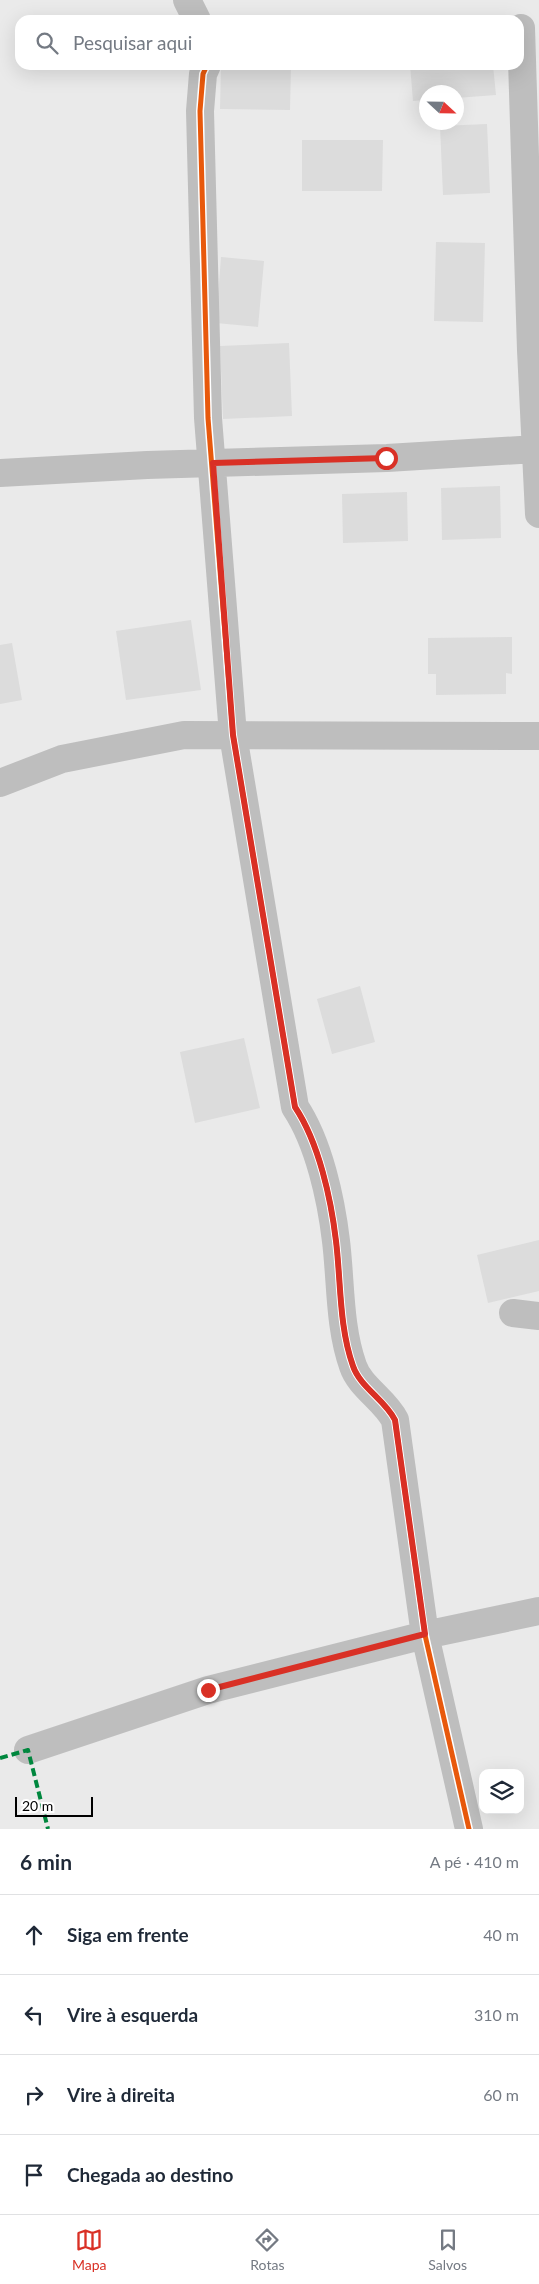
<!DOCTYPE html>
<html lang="pt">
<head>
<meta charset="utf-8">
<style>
	body { margin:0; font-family:Lato,sans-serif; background:#f2f2f3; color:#1f2937 }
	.controls { position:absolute; right:15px; bottom:15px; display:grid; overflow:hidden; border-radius:10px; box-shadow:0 5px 20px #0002 }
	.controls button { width:45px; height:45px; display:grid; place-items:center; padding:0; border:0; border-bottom:1px solid #e0e1e3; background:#fff; color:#1f2937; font:25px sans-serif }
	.compass { position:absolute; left:419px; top:85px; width:45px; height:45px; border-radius:50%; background:#fff; box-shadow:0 5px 20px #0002; rotate:112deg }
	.scale { position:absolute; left:15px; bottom:12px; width:78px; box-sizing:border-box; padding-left:5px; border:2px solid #000; border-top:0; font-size:14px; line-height:18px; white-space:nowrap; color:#000; -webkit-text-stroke:4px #fff; paint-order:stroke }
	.stop { position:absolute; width:15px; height:15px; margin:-11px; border:4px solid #d93025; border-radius:50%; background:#fff }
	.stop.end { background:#d93025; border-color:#fff; box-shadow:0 1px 5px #0008 }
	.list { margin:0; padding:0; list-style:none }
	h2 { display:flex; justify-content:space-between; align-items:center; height:65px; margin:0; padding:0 20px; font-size:21px }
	h2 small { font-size:16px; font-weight:400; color:#747a83 }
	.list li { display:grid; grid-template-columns:32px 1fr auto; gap:15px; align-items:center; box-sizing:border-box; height:80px; padding:0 20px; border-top:1px solid #e0e1e3 }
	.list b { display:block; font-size:19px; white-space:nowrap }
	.list em { font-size:16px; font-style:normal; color:#747a83 }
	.icon { flex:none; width:28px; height:28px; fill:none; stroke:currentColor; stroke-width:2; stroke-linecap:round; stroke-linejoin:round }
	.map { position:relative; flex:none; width:539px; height:1829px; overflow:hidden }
	.search { position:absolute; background:#fff; box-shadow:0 5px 20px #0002; left:15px; right:15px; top:15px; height:55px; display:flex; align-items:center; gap:12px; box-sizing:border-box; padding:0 18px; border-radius:15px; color:#747a83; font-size:19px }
	.sheet { height:385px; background:#fff }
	nav { display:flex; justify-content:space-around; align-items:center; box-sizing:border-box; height:70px; border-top:1px solid #e0e1e3; background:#fff; font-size:14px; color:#747a83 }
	nav a { display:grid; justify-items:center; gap:2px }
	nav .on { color:#d93025 }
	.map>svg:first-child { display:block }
	.green { fill:#eaeaea; fill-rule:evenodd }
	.building { fill:#dcdcdc }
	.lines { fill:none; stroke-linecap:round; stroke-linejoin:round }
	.street { stroke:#bebebe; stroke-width:28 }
	.quiet { stroke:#00873e; stroke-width:4; stroke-dasharray:8 4; stroke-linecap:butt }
	.cycleway-casing { stroke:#fff; stroke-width:8 }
	.cycleway { stroke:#e8590c; stroke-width:5 }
	.route { stroke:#d93025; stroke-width:6 }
</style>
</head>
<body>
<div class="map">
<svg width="539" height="1829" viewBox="0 0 539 1829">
	<rect width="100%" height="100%" fill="#fff"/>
	<path class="green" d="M 0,0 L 539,0 L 539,1829 L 0,1829 ZM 20,20 L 519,20 L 519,65 L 20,65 ZM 426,92 L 456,92 L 456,122 L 426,122 ZM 483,1773 L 520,1773 L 520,1810 L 483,1810 Z"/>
	<path class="building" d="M 221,65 L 291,65 L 290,110 L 220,109 Z
		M 410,65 L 493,65 L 496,95 L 456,98 L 456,92 L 426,92 L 426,100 L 413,101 Z
		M 487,124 L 490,193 L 443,195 L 440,126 Z
		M 302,140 L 383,140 L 382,191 L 302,191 Z
		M 436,242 L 485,243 L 483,322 L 434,321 Z
		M 221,257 L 264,261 L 258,327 L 216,323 Z
		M 289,343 L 292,416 L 223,419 L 220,346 Z
		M 500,486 L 501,538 L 442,540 L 441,488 Z
		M 407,492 L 408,541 L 343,543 L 342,494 Z
		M 191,620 L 201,690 L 126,700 L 116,631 Z
		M 512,637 L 512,674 L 506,673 L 506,694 L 436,695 L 436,674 L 428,674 L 428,638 Z
		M 12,643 L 22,700 L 0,704 L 0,645 Z
		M 360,986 L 375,1042 L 332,1054 L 317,999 Z
		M 244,1038 L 260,1108 L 195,1123 L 180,1052 Z
		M 539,1240 L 539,1291 L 488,1303 L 477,1255 Z"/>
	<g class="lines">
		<path class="street" d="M 187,0 L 197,20
			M 521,28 L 531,350 L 539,514
			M 207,65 L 203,74 L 200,111 L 208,418 L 233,735 L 295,1107 C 319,1143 331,1199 336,1241 C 341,1282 339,1327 353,1366 C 360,1387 385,1400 395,1420 L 425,1635 L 469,1829
			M 0,473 L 147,465 L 387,458 L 536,449
			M 0,783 L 62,759 L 184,735 L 539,736
			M 513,1313 L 539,1316
			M 28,1750 L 208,1690 L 425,1635 L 539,1611"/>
		<path class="quiet" d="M 0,1758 L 28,1750 L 48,1829"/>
		<defs>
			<path id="cycleway" d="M 207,65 L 203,74 L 200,111 L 208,418 L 233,735 L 295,1107 C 319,1143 331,1199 336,1241 C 341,1282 339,1327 353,1366 C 360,1387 385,1400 395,1420 L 425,1635 L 469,1829"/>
		</defs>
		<use href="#cycleway" class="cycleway-casing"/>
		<use href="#cycleway" class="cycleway"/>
	</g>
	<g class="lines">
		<path class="route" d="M 208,1690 L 425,1634 L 395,1420 C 385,1400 360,1387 353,1366 C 339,1327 341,1282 336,1241 C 331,1199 319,1143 295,1107 L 233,735 L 213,463 L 386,458"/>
	</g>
</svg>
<div class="controls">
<button><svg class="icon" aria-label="layers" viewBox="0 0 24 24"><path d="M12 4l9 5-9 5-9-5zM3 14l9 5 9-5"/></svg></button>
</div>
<svg class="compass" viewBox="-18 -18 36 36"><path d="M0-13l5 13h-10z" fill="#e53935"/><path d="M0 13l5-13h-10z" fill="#747a83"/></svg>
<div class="scale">20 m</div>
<div class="stop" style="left:386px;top:458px"></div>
<div class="stop end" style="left:208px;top:1690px"></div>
<div class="search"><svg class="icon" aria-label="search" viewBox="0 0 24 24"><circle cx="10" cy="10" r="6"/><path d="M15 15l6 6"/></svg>Pesquisar aqui</div>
</div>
<section class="sheet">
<h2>6 min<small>A pé · 410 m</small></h2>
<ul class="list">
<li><svg class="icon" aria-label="ahead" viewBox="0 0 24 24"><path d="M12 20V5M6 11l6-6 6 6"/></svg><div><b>Siga em frente</b></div><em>40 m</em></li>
<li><svg class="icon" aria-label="left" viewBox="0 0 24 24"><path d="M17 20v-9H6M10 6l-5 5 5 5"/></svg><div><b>Vire à esquerda</b></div><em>310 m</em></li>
<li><svg class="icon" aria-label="right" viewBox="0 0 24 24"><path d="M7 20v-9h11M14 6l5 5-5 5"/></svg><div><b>Vire à direita</b></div><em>60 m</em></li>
<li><svg class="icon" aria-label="arrive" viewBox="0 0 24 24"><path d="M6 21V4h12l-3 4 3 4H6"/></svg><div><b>Chegada ao destino</b></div></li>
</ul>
</section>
<nav>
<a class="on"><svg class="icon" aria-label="map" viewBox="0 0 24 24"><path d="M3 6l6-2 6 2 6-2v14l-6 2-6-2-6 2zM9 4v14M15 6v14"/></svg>Mapa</a>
<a><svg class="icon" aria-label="directions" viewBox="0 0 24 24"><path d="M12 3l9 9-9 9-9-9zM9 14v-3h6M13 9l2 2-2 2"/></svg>Rotas</a>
<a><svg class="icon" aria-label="saved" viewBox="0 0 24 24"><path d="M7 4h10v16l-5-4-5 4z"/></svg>Salvos</a>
</nav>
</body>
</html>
